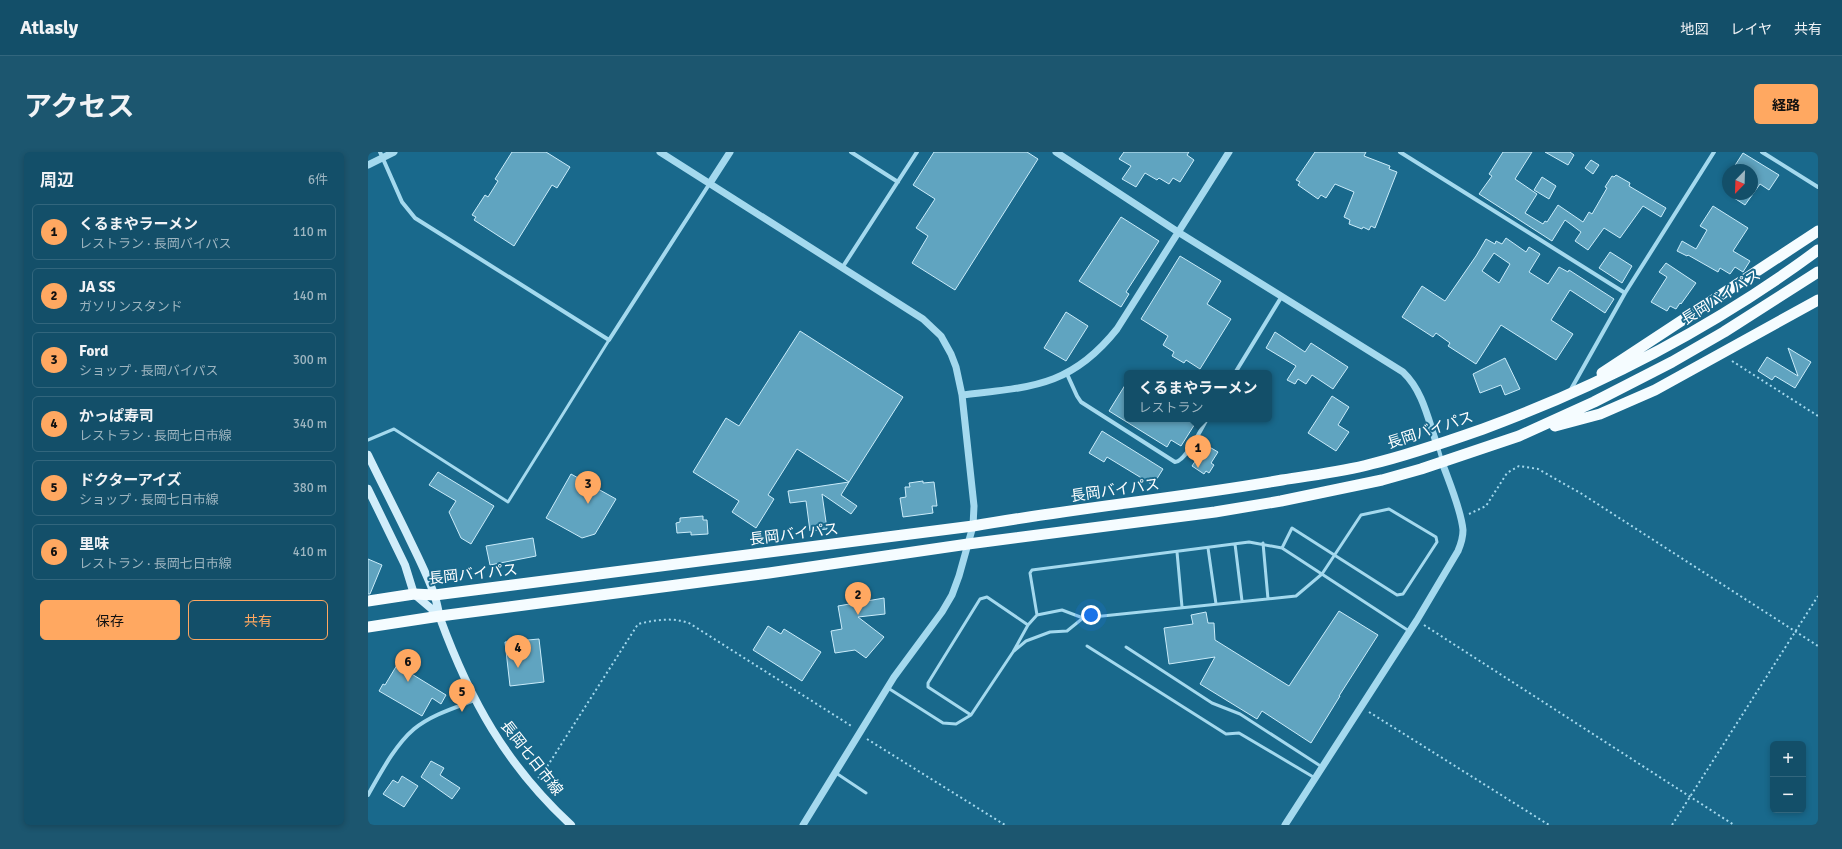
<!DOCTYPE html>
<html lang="ja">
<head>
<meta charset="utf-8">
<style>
	body { margin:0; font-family:Signika,"Noto Sans JP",sans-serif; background:#1c566f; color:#f1f3f6 }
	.controls { position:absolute; right:12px; bottom:12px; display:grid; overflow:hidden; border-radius:6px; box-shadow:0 2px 6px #0003 }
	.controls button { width:36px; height:36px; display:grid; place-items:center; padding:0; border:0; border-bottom:1px solid #32667d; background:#134f69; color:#f1f3f6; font:20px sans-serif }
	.compass { position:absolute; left:1354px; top:12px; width:36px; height:36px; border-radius:50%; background:#134f69; box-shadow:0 2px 6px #0003; rotate:203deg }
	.you { position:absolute; left:723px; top:463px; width:14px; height:14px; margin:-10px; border:3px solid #fff; border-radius:50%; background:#1a73e8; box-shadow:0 0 0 6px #1a73e833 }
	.badge { display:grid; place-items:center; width:26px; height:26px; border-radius:50%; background:#ffa861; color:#111; font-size:13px; font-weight:700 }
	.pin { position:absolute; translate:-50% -33px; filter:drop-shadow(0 1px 2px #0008) }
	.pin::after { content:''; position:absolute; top:21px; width:14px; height:12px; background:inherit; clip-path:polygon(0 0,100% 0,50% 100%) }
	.popup { position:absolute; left:756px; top:218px; width:148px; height:52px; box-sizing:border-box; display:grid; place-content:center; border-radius:6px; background:#134f69; filter:drop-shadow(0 1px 3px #0005); font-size:13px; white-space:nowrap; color:#9db5c0 }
	.popup b { font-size:15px; color:#f1f3f6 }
	.popup::after { content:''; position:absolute; left:50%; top:100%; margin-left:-8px; border:8px solid transparent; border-top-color:#134f69 }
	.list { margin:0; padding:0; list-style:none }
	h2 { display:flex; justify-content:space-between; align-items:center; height:52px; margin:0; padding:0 16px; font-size:17px }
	h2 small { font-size:13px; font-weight:400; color:#9db5c0 }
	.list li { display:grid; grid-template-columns:26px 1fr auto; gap:12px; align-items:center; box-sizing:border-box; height:56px; margin:0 8px 8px; padding:0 8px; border:1px solid #32667d; border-radius:6px }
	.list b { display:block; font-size:15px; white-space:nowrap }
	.list p { margin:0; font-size:13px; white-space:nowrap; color:#9db5c0 }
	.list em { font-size:13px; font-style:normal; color:#9db5c0 }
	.actions { display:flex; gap:8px; padding:12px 16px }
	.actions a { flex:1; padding:9px 0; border:1px solid #ffa861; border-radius:6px; text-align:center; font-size:14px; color:#ffa861 }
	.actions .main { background:#ffa861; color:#111 }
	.map { position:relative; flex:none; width:1450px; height:673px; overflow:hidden; border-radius:6px }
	header { display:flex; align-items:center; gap:24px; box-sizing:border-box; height:56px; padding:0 20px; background:#134f69; border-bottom:1px solid #32667d }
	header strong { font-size:19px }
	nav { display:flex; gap:22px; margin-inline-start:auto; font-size:14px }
	.intro { display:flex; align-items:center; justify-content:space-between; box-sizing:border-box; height:96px; padding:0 24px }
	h1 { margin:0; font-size:28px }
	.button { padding:10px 18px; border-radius:6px; background:#ffa861; color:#111; font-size:14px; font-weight:700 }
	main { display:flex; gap:24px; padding:0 24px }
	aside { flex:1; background:#134f69; border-radius:6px; box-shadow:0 2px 6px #0003 }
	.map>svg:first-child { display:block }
	.building { fill:#60a4c0; stroke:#caecfa; fill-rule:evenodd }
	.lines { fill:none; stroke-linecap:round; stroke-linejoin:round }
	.path { stroke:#a4d9ee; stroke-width:2; stroke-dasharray:2 3; stroke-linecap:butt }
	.service { stroke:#a4d9ee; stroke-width:3 }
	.minor { stroke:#a4d9ee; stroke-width:4 }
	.tertiary { stroke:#a4d9ee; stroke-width:7 }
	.secondary { stroke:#d1edfa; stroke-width:8 }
	.trunk { stroke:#f5fcff; stroke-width:11 }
	.labels { text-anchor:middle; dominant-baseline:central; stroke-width:4; stroke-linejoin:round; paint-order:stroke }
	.street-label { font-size:15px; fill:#fff; stroke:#19698c }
</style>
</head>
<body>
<header>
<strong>Atlasly</strong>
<nav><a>地図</a><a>レイヤ</a><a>共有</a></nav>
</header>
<div class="intro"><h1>アクセス</h1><a class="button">経路</a></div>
<main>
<aside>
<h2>周辺<small>6件</small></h2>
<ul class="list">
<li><span class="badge">1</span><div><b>くるまやラーメン</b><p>レストラン · 長岡バイパス</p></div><em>110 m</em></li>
<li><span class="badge">2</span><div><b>JA SS</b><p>ガソリンスタンド</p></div><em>140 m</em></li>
<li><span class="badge">3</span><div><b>Ford</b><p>ショップ · 長岡バイパス</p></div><em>300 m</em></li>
<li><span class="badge">4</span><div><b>かっぱ寿司</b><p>レストラン · 長岡七日市線</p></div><em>340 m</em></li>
<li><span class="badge">5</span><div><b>ドクターアイズ</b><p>ショップ · 長岡七日市線</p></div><em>380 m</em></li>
<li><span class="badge">6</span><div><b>里味</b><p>レストラン · 長岡七日市線</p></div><em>410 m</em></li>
</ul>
<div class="actions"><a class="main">保存</a><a>共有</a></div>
</aside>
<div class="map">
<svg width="1450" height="673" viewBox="0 0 1450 673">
	<rect width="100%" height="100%" fill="#19698c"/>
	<path class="building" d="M 144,0 L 178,0 L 202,15 L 189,36 L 184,33 L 146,94 L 106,68 L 108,65 L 104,63 L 117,43 L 120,45 L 130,29 L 127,27 Z
		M 566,0 L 659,0 L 670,7 L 587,138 L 544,111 L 560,84 L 548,76 L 567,47 L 545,33 Z
		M 756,0 L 821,0 L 819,3 L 826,8 L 812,30 L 805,26 L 801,32 L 791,26 L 789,28 L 777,21 L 768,35 L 754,27 L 763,14 L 751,7 Z
		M 947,0 L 998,0 L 996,4 L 1022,14 L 1021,17 L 1029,20 L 1007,76 L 1003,74 L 1001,78 L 995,75 L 994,77 L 981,72 L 982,68 L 976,65 L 986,40 L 967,32 L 958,46 L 953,43 L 950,47 L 930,33 L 932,30 L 928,28 Z
		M 1135,0 L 1164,0 L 1147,27 L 1169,42 L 1157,61 L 1175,72 L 1177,69 L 1179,70 L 1190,53 L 1215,70 L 1221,60 L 1224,62 L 1239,36 L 1237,35 L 1244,24 L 1246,25 L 1248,23 L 1262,31 L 1261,34 L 1298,56 L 1293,65 L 1275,54 L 1252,86 L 1236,76 L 1220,98 L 1207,89 L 1213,80 L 1197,68 L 1184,89 L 1111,42 L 1124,24 L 1121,22 Z
		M 1177,0 L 1202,0 L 1206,3 L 1200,13 Z
		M 1375,1 L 1411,23 L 1401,38 L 1392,32 L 1377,53 L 1360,42 L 1384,42 L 1384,18 L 1364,18 Z
		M 1223,8 L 1231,13 L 1225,22 L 1217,16 Z
		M 1174,25 L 1188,34 L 1181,47 L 1166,38 Z
		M 1345,54 L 1380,76 L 1365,99 L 1382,109 L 1375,120 L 1367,115 L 1362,122 L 1352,116 L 1350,120 L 1320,103 L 1319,104 L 1309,99 L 1314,89 L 1328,97 L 1339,78 L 1332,74 Z
		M 753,65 L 791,89 L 758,140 L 761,142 L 753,155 L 711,129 Z
		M 1138,86 L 1158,100 L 1161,95 L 1172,102 L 1161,120 L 1180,132 L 1191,115 L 1200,120 L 1201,118 L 1246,147 L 1237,161 L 1202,138 L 1183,168 L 1205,182 L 1188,208 L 1133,173 L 1108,212 L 1080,194 L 1082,191 L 1068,181 L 1065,185 L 1034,165 L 1054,134 L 1077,149 L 1108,104 L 1118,87 L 1127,92 L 1128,89 L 1134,92 ZM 1126,101 L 1142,112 L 1131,131 L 1114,119 Z
		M 1242,100 L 1264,114 L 1254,131 L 1231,116 Z
		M 812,104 L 853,129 L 839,152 L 863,167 L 832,217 L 818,208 L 816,211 L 804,204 L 806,200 L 795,193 L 800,184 L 773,167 Z
		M 1298,111 L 1328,131 L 1313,152 L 1312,151 L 1308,157 L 1302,154 L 1299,159 L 1283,150 L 1299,125 L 1291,120 Z
		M 698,160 L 720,174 L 698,209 L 676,196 Z
		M 432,179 L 535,245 L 481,330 L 429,297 L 400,343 L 406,347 L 388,376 L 364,360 L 371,349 L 325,320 L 358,266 L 371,274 Z
		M 907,180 L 937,200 L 943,191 L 980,215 L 965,237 L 944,223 L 938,232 L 930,227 L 927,232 L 919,228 L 928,214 L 898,196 Z
		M 1420,196 L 1443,210 L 1427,236 L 1407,224 L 1404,228 L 1390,219 L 1399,205 L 1430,224 Z
		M 1137,206 L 1152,237 L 1137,243 L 1133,233 L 1112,241 L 1105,222 Z
		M 759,230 L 759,267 L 830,267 L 813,294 L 803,288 L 799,295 L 741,259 Z
		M 964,244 L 981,255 L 970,273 L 981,280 L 968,299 L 940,281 Z
		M 734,279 L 795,317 L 785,333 L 739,305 L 736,310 L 721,301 Z
		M 838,293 L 850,300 L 843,311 L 846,313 L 841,321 L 838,319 L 836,322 L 824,314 Z
		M 70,320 L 126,354 L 103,392 L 93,386 L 81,360 L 88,349 L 61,333 Z
		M 203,322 L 248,347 L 227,382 L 214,386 L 178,366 Z
		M 555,329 L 555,331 L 566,330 L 569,354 L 564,354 L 565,361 L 535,365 L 532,346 L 538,345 L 537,335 L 542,335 L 541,331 Z
		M 481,330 L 473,343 L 489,354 L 483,362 L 454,342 L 459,377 L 442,379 L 438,349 L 422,351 L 420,339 Z
		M 335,364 L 335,368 L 339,368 L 340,382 L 323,383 L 323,380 L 309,381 L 308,371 L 312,370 L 312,366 Z
		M 165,386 L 168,404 L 122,413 L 118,394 Z
		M 0,407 L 14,413 L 2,442 L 0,442 Z
		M 516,446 L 517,462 L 490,465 L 516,485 L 498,506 L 487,498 L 467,501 L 463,479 L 474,477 L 470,454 Z
		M 971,459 L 1010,483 L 971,544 L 972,544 L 943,591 L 894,559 L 889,567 L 832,532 L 847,505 L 801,512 L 796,476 L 825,472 L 823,463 L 838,460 L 840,471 L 846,471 L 847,488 L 921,534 Z
		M 400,474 L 413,482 L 416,477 L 453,500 L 434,529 L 385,498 Z
		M 171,487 L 176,530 L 142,534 L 137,490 Z
		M 29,513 L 78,543 L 73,552 L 64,546 L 54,564 L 11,539 L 15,532 L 17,533 Z
		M 63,609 L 76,616 L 72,623 L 92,636 L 84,647 L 53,625 Z
		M 34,624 L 50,634 L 36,655 L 15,642 L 25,628 L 30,631 Z"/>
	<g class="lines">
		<path class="path" d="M 1364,209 L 1450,264
			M 1101,362 L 1118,354 L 1139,321 L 1151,314 L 1170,317 L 1214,342 L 1450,494
			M 1056,473 L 1366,673
			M 1001,560 L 1181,673
			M 499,587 L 637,673
			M 170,626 L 175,621 L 270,472 C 287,468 304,465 321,471 L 485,575
			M 1304,673 L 1450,444"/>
		<path class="service" d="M 0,288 L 26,277 L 140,350 L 241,188
			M 895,391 L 900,447
			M 867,392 L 874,449
			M 840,396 L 848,452
			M 809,400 L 814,455
			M 669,463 L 662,421 L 664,418 L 881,390 L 914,396 L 1041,479
			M 719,494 L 858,582 L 871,581 L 947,626
			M 758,495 L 844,551 L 872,562 L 954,615
			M 646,499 L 658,489 L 682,480 L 699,479 L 715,466
			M 520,536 L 575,571 L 588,572 L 603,563 L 645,500 L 660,473 L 669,463 L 694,458 L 715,466 L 928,444 L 954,422 L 993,363 L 1021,357 L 1068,385 L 1069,390 L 1035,442 L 1029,443 L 924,376 L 914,396
			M 603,563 L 560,535 L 560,531 L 612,447 L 619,445 L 660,473
			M 468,621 L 498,641"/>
		<path class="minor" d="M 12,0 L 34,50 L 47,66 L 241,188 L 342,31
			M 483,0 L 530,30
			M 1032,0 L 1257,141
			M 1394,0 L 1450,35
			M 474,116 L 549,0
			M 867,221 L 914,144
			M 699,222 L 709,244 L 713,250 L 807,310 C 818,309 833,277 839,267
			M 1202,239 L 1257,141 L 1346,0
			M 1070,295 L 1074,309
			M 0,643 C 12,622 27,593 46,577 C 63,563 86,556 107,548"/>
		<path class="tertiary" d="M 292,0 L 555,167 L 573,184 L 583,202 L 588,215 L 594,243 L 606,354 L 605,374 L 591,424 L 584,443 L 574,460 L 526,525 L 435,673
			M 688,0 L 810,80 L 1035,220 C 1055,239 1060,267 1069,293
			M 0,13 L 26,0
			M 342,31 L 362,0
			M 594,243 C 663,235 703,235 749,177 L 861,0
			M 917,673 L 1049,468 L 1090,399 C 1093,392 1095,386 1095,378 C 1093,357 1081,330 1074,310"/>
		<path class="secondary" d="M 0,303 C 13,330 27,357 40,384 C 49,403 59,422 66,442 C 69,450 70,458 72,466 C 102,548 138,613 203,673
			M 0,337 L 37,413 L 46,442 L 72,464"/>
		<path class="trunk" d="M 1234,221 L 1450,79
			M 1187,274 L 1232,262 L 1287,238 L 1450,148
			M 0,449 L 46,442 L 67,443 L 605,374 C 707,356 811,346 914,328 C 944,323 974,320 1003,312 C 1041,303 1078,290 1115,277 C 1237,232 1346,175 1450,98
			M 0,475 L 72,464 L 401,421 L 600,392 L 847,360 L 913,349 L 1014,328 L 1053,317 L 1151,284 L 1226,250 L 1304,210 L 1356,180 L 1450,120"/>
	</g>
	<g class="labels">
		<g class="street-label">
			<text transform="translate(1353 145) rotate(-32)">長岡バイパス</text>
			<text transform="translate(1062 278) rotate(-18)">長岡バイパス</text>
			<text transform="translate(747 338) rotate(-8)">長岡バイパス</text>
			<text transform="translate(426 382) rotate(-7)">長岡バイパス</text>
			<text transform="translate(105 422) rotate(-6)">長岡バイパス</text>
			<text transform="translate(164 606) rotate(52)">長岡七日市線</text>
		</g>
	</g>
</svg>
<div class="controls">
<button>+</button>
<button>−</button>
</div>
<svg class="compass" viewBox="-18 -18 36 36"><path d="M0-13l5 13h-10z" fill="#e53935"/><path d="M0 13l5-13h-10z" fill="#9db5c0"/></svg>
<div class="you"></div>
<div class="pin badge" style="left:830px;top:316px">1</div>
<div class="popup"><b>くるまやラーメン</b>レストラン</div>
<div class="pin badge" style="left:490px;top:463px">2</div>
<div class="pin badge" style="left:220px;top:352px">3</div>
<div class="pin badge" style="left:150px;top:516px">4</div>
<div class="pin badge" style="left:94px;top:560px">5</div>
<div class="pin badge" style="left:40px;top:530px">6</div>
</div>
</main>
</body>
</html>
